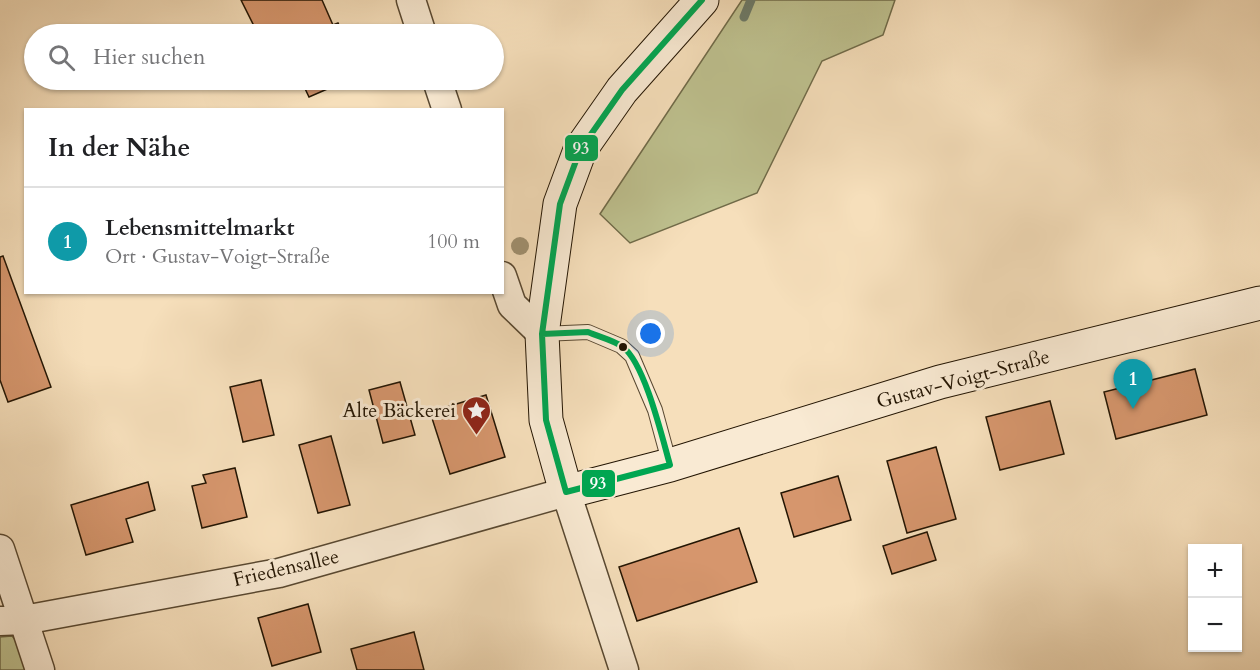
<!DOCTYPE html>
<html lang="de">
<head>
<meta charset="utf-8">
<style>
	body { margin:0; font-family:Cardo,serif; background:#f2f2f2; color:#202124 }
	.controls { position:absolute; right:18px; bottom:18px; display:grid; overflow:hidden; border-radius:0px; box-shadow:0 2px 4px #0004 }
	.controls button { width:54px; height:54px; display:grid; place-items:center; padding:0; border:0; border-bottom:2px solid #e0e0e0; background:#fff; color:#202124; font:30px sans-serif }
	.you { position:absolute; left:651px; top:334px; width:21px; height:21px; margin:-15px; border:4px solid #fff; border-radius:50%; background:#1a73e8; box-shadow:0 0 0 9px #1a73e833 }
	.badge { display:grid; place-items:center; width:39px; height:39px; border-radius:50%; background:#0b8043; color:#fff; font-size:20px; font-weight:700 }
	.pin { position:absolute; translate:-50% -50px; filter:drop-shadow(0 2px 3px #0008) }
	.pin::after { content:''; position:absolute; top:32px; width:21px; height:18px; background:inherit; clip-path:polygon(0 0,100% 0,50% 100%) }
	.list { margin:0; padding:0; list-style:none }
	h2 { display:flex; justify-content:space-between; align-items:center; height:78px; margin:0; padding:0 24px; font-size:26px }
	h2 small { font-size:20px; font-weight:400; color:#757577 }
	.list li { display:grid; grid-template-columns:39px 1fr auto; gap:18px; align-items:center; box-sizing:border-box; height:108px; padding:0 24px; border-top:2px solid #e0e0e0 }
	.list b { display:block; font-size:22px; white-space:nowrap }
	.list p { margin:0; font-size:20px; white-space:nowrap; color:#757577 }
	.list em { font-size:20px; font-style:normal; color:#757577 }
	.icon { flex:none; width:33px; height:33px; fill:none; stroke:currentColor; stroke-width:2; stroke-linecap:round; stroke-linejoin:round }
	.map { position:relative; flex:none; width:1260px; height:670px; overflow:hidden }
	.search { position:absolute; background:#fff; box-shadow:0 2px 4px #0004; left:24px; top:24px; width:480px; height:66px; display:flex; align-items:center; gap:15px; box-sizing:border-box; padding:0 21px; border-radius:33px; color:#757577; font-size:22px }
	.panel { position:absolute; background:#fff; box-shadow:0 2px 4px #0004; left:24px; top:108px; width:480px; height:186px; border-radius:0px }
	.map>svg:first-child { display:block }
	.green { fill:#bec18f; stroke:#706b49; stroke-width:1.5 }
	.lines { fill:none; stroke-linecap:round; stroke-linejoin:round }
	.stream { stroke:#6c7a68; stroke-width:9 }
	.building { fill:#d6966d; stroke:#231503; stroke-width:1.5 }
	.lane-casing { stroke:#584831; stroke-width:16 }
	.street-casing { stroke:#584831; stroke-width:31 }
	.secondary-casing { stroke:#231503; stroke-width:35 }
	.lane { stroke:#f9ead3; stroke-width:14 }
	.street { stroke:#f9ead3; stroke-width:28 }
	.secondary { stroke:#f9ead3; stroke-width:33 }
	.bus-1-casing { stroke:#f9ead3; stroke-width:10 }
	.bus-1 { stroke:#00a651; stroke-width:6 }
	.tree { fill:#a09171 }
	.bus-dot { fill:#231503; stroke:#f9ead3; stroke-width:2 }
	.labels { text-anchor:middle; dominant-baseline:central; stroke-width:6; stroke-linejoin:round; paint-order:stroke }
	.street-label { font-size:20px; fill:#231503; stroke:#f9ead3 }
	.poi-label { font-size:20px; fill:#231503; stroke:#f9ead3; text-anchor:end }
	.line-badge { stroke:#f9ead3; stroke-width:2 }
	.badge-label { font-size:16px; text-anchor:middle; font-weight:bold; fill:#fff }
</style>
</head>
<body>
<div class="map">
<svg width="1260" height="670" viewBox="0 0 1260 670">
	<rect width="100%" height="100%" fill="#f6dfbb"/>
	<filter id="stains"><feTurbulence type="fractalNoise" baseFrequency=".00333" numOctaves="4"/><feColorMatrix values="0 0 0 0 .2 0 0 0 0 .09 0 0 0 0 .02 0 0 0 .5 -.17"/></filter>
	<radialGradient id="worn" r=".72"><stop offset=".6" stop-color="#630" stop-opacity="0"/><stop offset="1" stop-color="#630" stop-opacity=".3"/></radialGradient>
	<path class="green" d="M 742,0 L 895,0 L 883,35 L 822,61 L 757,193 L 630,243 L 600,214 Z
		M 12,636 L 21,646 L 25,670 L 0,670 L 0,637 Z"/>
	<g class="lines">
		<path class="stream" d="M 744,17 L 751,0"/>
	</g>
	<path class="building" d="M 241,0 L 322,0 L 333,25 L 338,23 L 343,34 L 258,34 Z
		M 301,80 L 348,80 L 309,97 Z
		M 3,256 L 51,387 L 8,402 L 0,380 L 0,257 Z
		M 1195,369 L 1207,415 L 1116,439 L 1104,392 Z
		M 261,380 L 274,435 L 243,442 L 230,387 Z
		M 400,382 L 415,435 L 383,443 L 369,390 Z
		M 486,395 L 505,457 L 450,474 L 430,412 Z
		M 1050,401 L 1064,454 L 1000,470 L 986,417 Z
		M 331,436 L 350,505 L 318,513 L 299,445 Z
		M 936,447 L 956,519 L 907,533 L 887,461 Z
		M 235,468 L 247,517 L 202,528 L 192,486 L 206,483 L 203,475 Z
		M 838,476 L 851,520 L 794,537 L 781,493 Z
		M 148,482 L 155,510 L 126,519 L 133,542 L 86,555 L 71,505 Z
		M 739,528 L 757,582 L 637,621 L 619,567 Z
		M 927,532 L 936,560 L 892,574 L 883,546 Z
		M 308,604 L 321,652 L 272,666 L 258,618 Z
		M 414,632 L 424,670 L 357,670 L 351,649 Z"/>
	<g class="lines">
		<defs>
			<path id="lane" d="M 542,334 L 588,332 L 621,346 L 632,356 L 655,410 L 670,465"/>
			<path id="street" d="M 411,0 L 422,34
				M 437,80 L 447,110
				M 502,276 L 512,305 L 542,334
				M 0,549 L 40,670
				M 0,621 L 24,620 L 279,573 L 566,492 L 624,670"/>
			<path id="secondary" d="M 702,0 L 622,90 L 580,150 L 560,204 L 542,334 L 546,420 L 566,492 L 670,465 L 940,382 L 1260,303"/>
		</defs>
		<use href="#lane" class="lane-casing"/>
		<use href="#street" class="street-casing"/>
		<use href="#secondary" class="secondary-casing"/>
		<use href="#lane" class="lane"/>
		<use href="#street" class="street"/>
		<use href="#secondary" class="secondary"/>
		<defs>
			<path id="bus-1" d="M 588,332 C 599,337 613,340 623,347 C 645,364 662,437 670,465 L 566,492 L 546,420 L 542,334 Z
				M 542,334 L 560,204 L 580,150 L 622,90 L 702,0"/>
		</defs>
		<use href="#bus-1" class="bus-1-casing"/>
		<use href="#bus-1" class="bus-1"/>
	</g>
	<circle class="tree" cx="520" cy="246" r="9"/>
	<defs>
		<symbol id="sight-pin" viewBox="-11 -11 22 30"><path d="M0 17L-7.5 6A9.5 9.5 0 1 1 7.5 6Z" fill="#8f2418" stroke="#f9ead3"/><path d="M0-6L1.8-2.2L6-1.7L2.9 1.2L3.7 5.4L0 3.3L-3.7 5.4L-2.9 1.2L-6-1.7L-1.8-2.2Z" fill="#fff"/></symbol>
	</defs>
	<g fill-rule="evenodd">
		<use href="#sight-pin" x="460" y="394" width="33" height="45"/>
	</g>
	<circle class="bus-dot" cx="623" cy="347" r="5"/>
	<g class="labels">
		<g class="street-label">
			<text transform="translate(963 379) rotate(-15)">Gustav-Voigt-Straße</text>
			<text transform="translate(286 568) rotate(-13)">Friedensallee</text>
		</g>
		<g class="poi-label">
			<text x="456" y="410">Alte Bäckerei</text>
		</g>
	</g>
	<g class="line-badge">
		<rect x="564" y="134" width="35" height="28" rx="6" fill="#00a651"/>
		<rect x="581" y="469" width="35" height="29" rx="6" fill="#00a651"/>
	</g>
	<g class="badge-label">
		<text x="581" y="154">93</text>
		<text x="598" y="489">93</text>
	</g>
	<rect width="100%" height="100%" filter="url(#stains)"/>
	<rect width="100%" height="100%" fill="url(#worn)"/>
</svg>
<div class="controls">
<button>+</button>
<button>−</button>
</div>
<div class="you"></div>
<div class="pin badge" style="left:1133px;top:409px;background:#0f9aa8">1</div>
<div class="search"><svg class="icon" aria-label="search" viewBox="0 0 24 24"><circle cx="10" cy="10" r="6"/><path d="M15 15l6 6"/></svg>Hier suchen</div>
<section class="panel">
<h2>In der Nähe<small></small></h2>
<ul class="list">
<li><span class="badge" style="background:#0f9aa8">1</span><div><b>Lebensmittelmarkt</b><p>Ort · Gustav-Voigt-Straße</p></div><em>100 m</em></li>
</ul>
</section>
</div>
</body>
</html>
